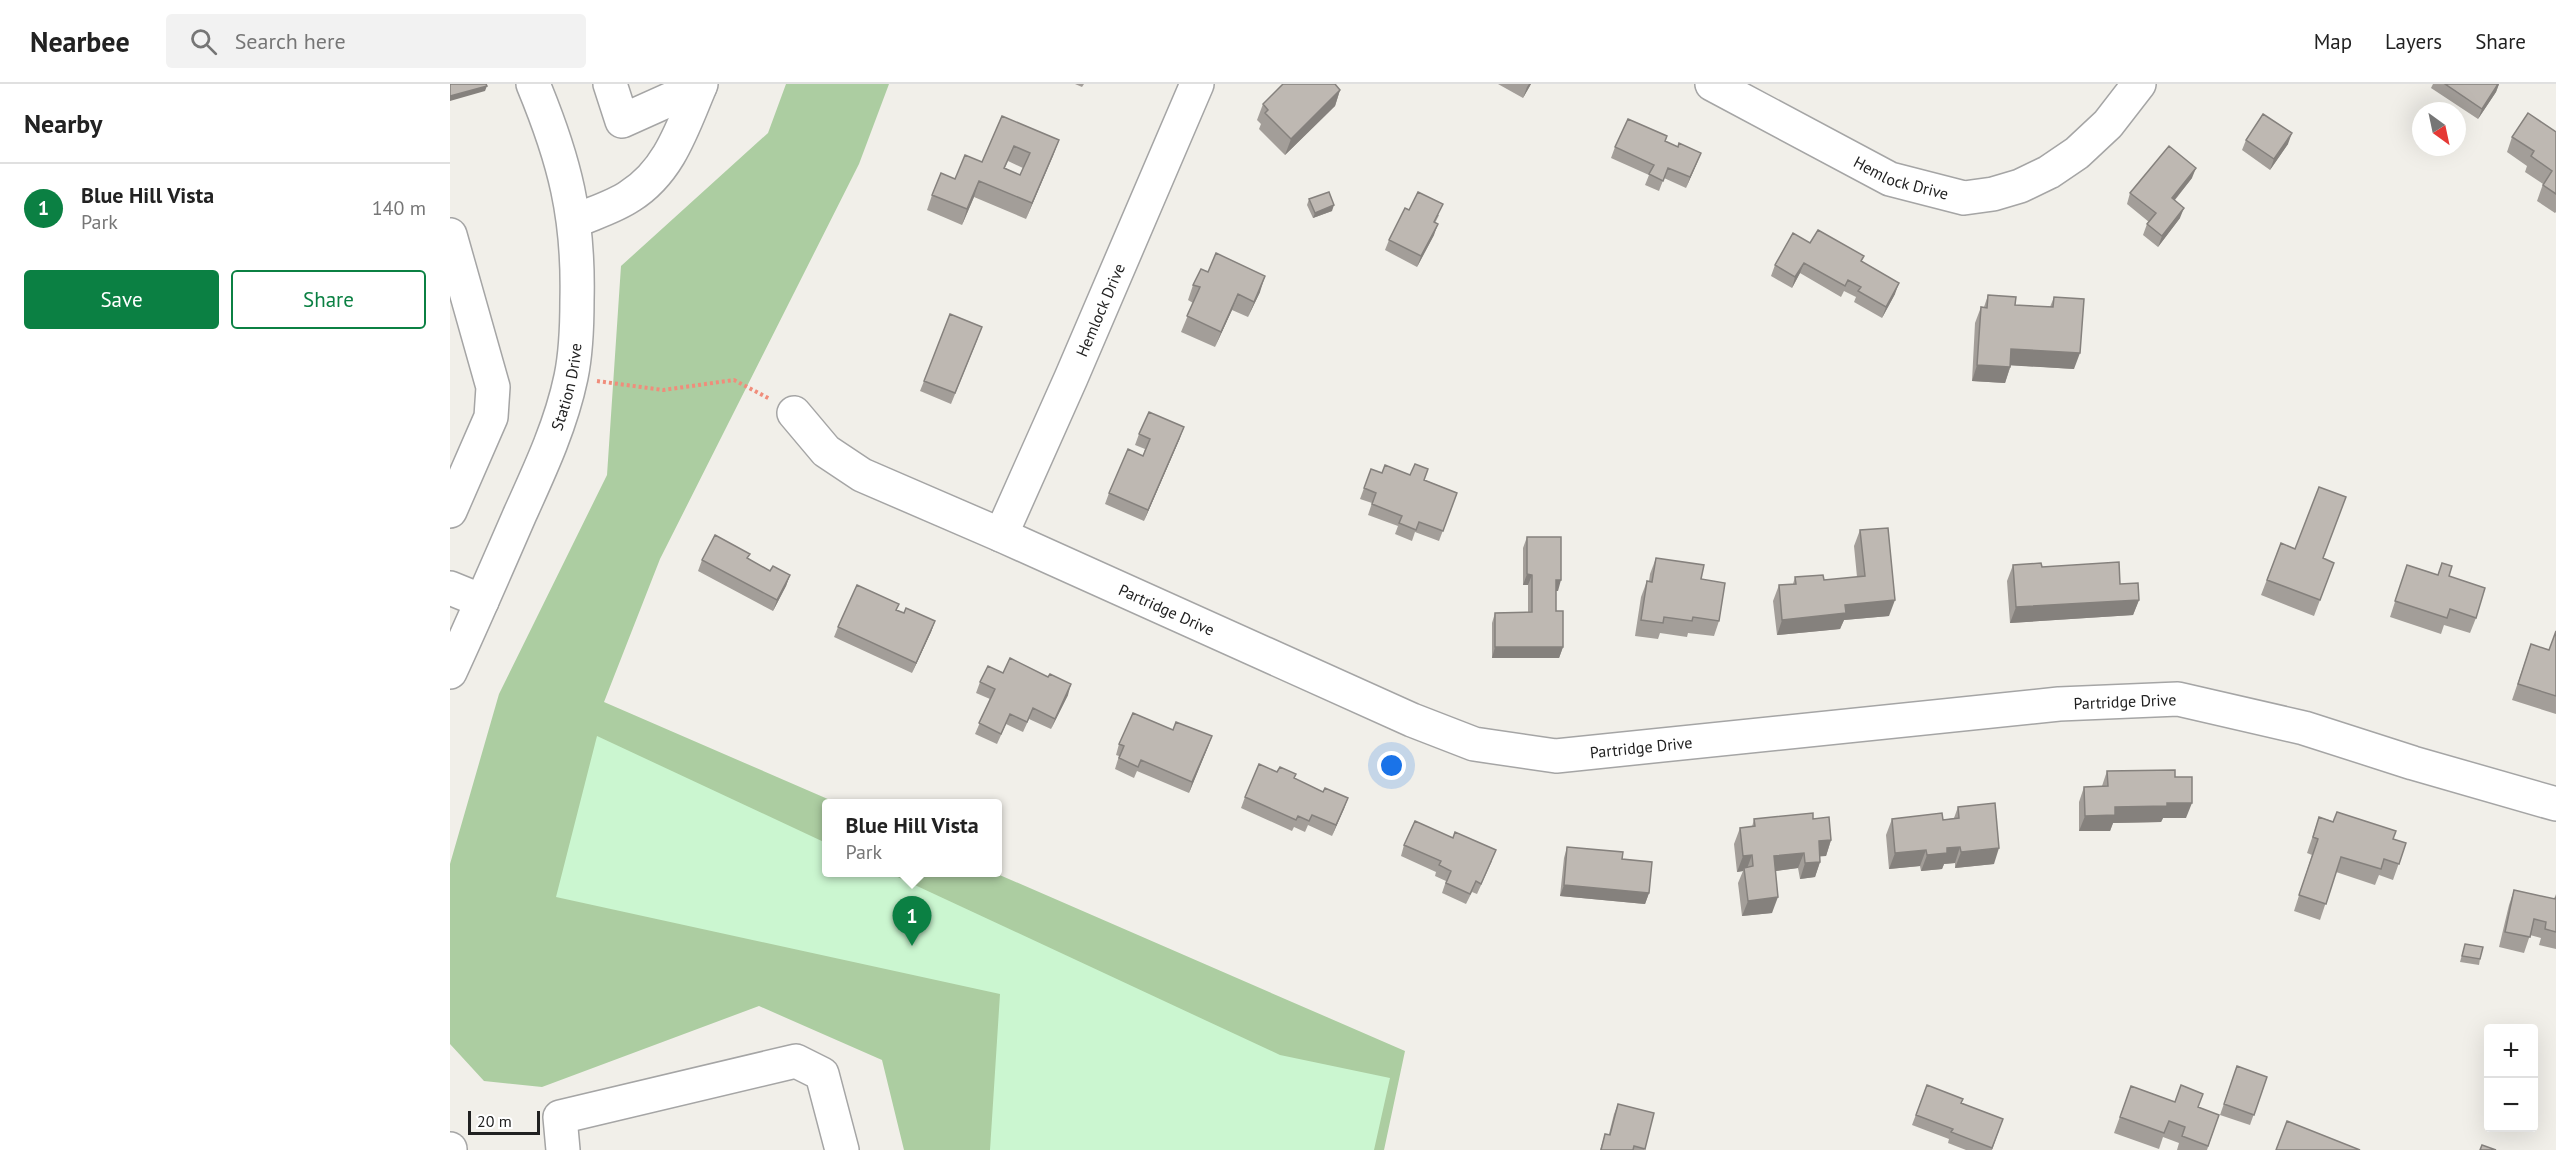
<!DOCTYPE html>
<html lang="en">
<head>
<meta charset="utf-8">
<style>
	body { margin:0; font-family:"PT Sans",sans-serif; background:#f2f2f2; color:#222 }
	.controls { position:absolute; right:18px; bottom:18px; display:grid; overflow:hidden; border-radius:6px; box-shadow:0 6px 24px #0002 }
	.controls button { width:54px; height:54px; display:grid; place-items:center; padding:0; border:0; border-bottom:2px solid #e0e0e0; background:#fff; color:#222; font:30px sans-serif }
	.compass { position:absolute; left:1962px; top:18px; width:54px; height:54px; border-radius:50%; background:#fff; box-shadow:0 6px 24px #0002; rotate:147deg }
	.scale { position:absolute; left:18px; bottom:15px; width:72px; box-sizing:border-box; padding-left:6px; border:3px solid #212121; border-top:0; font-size:16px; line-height:21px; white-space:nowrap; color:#212121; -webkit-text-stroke:4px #fff; paint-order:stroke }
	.you { position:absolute; left:942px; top:682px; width:21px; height:21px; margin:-15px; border:4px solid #fff; border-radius:50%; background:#1a73e8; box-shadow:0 0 0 9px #1a73e833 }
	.badge { display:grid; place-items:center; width:39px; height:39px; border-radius:50%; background:#0b8043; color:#fff; font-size:20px; font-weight:700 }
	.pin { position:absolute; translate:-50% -50px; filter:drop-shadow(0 2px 3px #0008) }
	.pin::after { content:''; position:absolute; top:32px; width:21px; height:18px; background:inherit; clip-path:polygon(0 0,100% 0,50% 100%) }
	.popup { position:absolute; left:372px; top:715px; width:180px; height:78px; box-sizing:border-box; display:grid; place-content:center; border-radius:6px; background:#fff; filter:drop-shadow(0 2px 4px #0005); font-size:20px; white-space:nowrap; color:#767676 }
	.popup b { font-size:22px; color:#222 }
	.popup::after { content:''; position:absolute; left:50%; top:100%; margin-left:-12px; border:12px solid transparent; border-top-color:#fff }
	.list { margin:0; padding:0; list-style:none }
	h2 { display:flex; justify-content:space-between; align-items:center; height:78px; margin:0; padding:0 24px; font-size:26px }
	h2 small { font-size:20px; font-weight:400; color:#767676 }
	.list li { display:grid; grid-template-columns:39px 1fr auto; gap:18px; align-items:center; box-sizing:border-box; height:90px; padding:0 24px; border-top:2px solid #e0e0e0 }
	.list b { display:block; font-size:22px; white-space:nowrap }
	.list p { margin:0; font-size:20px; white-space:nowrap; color:#767676 }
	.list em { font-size:20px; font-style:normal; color:#767676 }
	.actions { display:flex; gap:12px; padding:18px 24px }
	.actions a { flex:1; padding:14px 0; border:2px solid #0b8043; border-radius:6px; text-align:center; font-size:21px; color:#0b8043 }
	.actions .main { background:#0b8043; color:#fff }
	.icon { flex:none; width:33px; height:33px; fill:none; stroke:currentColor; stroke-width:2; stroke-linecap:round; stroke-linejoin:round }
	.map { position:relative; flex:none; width:2106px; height:1066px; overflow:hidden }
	header { display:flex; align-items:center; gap:36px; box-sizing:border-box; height:84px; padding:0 30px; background:#fff; border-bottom:2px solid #e0e0e0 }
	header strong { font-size:28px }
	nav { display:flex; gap:33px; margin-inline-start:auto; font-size:21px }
	.search { width:420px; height:54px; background:#f2f2f2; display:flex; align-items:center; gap:15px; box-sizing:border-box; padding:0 21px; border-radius:6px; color:#767676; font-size:22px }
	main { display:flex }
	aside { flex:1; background:#fff }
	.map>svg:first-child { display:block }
	.forest { fill:#accda1 }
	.park { fill:#cbf6d0 }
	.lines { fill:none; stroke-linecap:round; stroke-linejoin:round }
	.minor-casing { stroke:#a5a5a5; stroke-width:36 }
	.path { stroke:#f08d7b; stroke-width:4; stroke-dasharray:3 3; stroke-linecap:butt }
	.minor { stroke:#fff; stroke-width:33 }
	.wall { fill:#a39e99; fill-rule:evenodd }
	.shaded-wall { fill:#85817d }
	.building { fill:#beb8b2; stroke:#85817d; stroke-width:1.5; fill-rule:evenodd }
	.labels { text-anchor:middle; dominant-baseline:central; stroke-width:4.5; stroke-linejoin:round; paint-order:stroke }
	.street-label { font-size:16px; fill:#212121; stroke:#fff }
</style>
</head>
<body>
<header>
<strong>Nearbee</strong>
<div class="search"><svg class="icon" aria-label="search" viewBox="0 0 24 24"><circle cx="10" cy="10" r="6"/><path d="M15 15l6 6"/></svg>Search here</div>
<nav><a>Map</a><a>Layers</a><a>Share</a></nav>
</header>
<main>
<aside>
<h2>Nearby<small></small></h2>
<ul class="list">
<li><span class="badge">1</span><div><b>Blue Hill Vista</b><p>Park</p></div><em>140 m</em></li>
</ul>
<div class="actions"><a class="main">Save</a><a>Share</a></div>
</aside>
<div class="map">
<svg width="2106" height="1066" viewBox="0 0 2106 1066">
	<rect width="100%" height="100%" fill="#f1efe9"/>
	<path class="forest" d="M 336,0 L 439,0 L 409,80 L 210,475 L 154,618 L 387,719 L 376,720 L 376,788 L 545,789 L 955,967 L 934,1066 L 454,1066 L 432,976 L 309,922 L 92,1003 L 34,997 L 0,960 L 0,780 L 49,610 L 157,391 L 171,182 L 318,49 Z"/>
	<path class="park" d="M 147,652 L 376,759 L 376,788 L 439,789 L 830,971 L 940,994 L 924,1066 L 540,1066 L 550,910 L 106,813 Z"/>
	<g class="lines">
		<defs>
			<g id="minor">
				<path d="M 160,0 L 172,37 L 250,2"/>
				<path id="s1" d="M 1262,0 L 1440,95 L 1514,114 L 1543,110 L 1570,102 L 1599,88 L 1627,69 L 1658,40 L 1689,0"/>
				<path d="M 125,137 C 143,129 164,123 180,112 C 220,87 233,42 251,0"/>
				<path d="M 0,151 L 43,303 L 41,333 L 0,427"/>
				<path id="s2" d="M 344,329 L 376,367 L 412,391 L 551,451 L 962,636 L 1024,660 L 1106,672 L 1609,620 L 1728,615 L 1854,644 L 1963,679 L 2106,720"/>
				<path id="s3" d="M 551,451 L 621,294 L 747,0"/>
				<path d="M 0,504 L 32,517"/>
				<path id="s4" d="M 0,588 C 24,536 47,483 70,430 C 90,386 111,341 121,293 C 126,269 127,241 127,216 C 129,133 115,77 83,0"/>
				<path d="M 0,1065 L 0,1066"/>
				<path d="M 113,1066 L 110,1033 L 346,977 L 372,990 L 392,1066"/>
			</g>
		</defs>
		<use href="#minor" class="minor-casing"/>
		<path class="path" d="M 147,297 L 213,306 L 284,296 L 320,315"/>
		<use href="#minor" class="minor"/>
	</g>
	<path class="wall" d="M 625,0 L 634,0 L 632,3 Z
		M 1048,0 L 1081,0 L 1073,14 Z
		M 1983,0 L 2049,0 L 2046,8 L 2028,35 L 1981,4 Z
		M 890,6 L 885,22 L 835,71 L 809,45 L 811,40 L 807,36 L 813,20 Z
		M 552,32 L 609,56 L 576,135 L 524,113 L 512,141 L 477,126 L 482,111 L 505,95 L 532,78 ZM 558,77 L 573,84 L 570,91 L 555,84 Z
		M 2106,48 L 2106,128 L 2105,129 L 2087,117 L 2093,100 L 2075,88 L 2077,82 L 2057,68 L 2062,53 Z
		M 1796,56 L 1838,60 L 1820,86 L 1792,66 Z
		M 1215,57 L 1228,63 L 1251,69 L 1236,104 L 1214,94 L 1209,107 L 1195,101 L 1199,91 L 1161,74 L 1165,63 Z
		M 1742,94 L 1725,116 L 1730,134 L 1708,163 L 1693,151 L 1697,140 L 1699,138 L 1677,120 L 1680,109 Z
		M 859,115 L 882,127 L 863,134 L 857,121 Z
		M 959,126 L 989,131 L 985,139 L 984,151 L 967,183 L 935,166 L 939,156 Z
		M 1360,159 L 1412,178 L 1445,210 L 1432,234 L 1404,218 L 1406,213 L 1394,207 L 1391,213 L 1350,189 L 1342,204 L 1321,192 L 1325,181 Z
		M 743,201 L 810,208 L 798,233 L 782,226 L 765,263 L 731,248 L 743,219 L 738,216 Z
		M 1538,211 L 1565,221 L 1600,223 L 1604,213 L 1624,285 L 1561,281 L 1555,299 L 1522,297 L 1525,239 L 1531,223 L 1534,223 Z
		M 528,254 L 501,320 L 470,307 L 474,297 Z
		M 689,350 L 730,354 L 694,437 L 655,420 L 659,409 L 693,372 L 695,365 L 685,361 Z
		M 921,385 L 932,389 L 975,396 L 1007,409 L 989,457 L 965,448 L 962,457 L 945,450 L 948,442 L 918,431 L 922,419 L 910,415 Z
		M 1410,446 L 1439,532 L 1394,536 L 1390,545 L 1327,551 L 1323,517 L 1329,501 L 1343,500 L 1345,493 L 1374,496 L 1407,493 L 1404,462 Z
		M 1077,453 L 1108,507 L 1106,507 L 1106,527 L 1113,563 L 1109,574 L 1042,574 L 1042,539 L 1045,529 L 1078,528 L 1078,501 L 1073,501 L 1073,464 Z
		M 1831,459 L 1884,479 L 1864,532 L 1811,511 Z
		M 1206,474 L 1251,495 L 1269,537 L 1264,552 L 1238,549 L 1237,553 L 1210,549 L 1208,555 L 1185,552 L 1191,513 L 1197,497 L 1199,497 L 1200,490 Z
		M 298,475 L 320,487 L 340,491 L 336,502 L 323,527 L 248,487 L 252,476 Z
		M 1563,481 L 1592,483 L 1670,500 L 1689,516 L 1683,531 L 1560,539 L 1557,497 Z
		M 1957,481 L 1988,491 L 1999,492 L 2026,534 L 2020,549 L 1994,541 L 1991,550 L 1940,533 Z
		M 447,526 L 454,529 L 485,537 L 481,548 L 462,589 L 384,553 L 388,543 Z
		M 2106,547 L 2106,630 L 2062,616 L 2081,560 L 2099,566 Z
		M 553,589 L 618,611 L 601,645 L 579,635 L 573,648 L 556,640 L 547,660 L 525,650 L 540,615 L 526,609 L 530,598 Z
		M 723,646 L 762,652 L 739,709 L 687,687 L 684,694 L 665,685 L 669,672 L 666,671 L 669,660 Z
		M 1657,687 L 1725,693 L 1736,734 L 1713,734 L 1711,738 L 1663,739 L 1660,747 L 1629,747 L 1629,718 L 1634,703 L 1652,702 Z
		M 844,695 L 873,708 L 898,714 L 882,752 L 858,741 L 855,748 L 844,743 L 842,747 L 791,724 L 795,713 Z
		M 1508,723 L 1544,780 L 1505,784 L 1505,779 L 1494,780 L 1492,785 L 1471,787 L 1470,782 L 1439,785 L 1436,751 L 1442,735 L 1493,736 L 1504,734 Z
		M 1869,733 L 1956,759 L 1943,796 L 1929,791 L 1925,801 L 1886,788 L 1870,836 L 1844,827 L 1862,771 L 1857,769 Z
		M 1304,735 L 1363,735 L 1381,756 L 1376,772 L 1370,772 L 1370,778 L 1365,793 L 1350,795 L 1348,784 L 1325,787 L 1322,829 L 1292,832 L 1288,799 L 1293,787 L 1287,788 L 1284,760 L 1290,744 L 1302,743 Z
		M 1003,754 L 1042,777 L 1027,810 L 1022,808 L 1016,820 L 992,809 L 996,797 L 985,792 L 986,788 L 951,772 L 954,761 Z
		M 1117,763 L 1172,775 L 1199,809 L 1195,820 L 1110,812 L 1114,774 Z
		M 2064,806 L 2104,815 L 2106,810 L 2106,865 L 2089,861 L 2091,854 L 2080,851 L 2074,869 L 2049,863 L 2059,821 Z
		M 2015,860 L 2030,875 L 2029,881 L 2010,878 Z
		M 1787,982 L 1817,993 L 1800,1041 L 1770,1031 Z
		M 1477,1001 L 1511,1019 L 1553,1035 L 1542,1066 L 1516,1066 L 1498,1059 L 1499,1055 L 1462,1041 Z
		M 1681,1002 L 1725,1018 L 1748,1023 L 1769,1031 L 1757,1066 L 1727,1066 L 1729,1059 L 1713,1053 L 1709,1065 L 1664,1049 Z
		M 1168,1020 L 1204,1029 L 1194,1066 L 1150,1066 L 1155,1050 L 1159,1050 L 1164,1030 Z"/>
	<path class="shaded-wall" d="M 1079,0 L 1081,0 L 1073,14 L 1077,3 Z
		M 2048,0 L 2049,0 L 2046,8 L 2028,35 L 2032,25 Z
		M 37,2 L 35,7 L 0,17 L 0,12 Z
		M 890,6 L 885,22 L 835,71 L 841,55 Z
		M 1842,49 L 1838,60 L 1820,86 L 1824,75 Z
		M 609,56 L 603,72 L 576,135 L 582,119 Z
		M 1251,69 L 1247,79 L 1236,104 L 1240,93 Z
		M 1746,84 L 1742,94 L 1718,124 L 1722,114 Z
		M 529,97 L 524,113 L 512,141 L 517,125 Z
		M 884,121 L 882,127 L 863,134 L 865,129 Z
		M 1734,124 L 1730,134 L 1708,163 L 1712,152 Z
		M 988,140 L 984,151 L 967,183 L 971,172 Z
		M 1354,179 L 1350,189 L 1342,204 L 1345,193 Z
		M 815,192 L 810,208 L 798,233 L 804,218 Z
		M 1449,199 L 1445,210 L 1432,234 L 1436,223 Z
		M 788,210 L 782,226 L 765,263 L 771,248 Z
		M 1561,265 L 1630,269 L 1624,285 L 1555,281 Z
		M 1527,281 L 1560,283 L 1555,299 L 1522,297 Z
		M 734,343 L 730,354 L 694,437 L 698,426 Z
		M 1077,490 L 1082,491 L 1078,501 L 1073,501 Z
		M 340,491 L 336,502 L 323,527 L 327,516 Z
		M 1106,496 L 1111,496 L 1108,507 L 1102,507 Z
		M 1445,516 L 1439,532 L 1394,536 L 1390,545 L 1327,551 L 1332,536 L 1395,521 Z
		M 1689,516 L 1683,531 L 1560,539 L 1566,523 Z
		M 485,537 L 481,548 L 462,589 L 466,579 Z
		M 1045,563 L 1113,563 L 1109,574 L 1042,574 Z
		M 621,600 L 618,611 L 601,645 L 605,635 Z
		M 762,652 L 758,663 L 739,709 L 742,698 Z
		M 898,714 L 894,725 L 882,752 L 886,741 Z
		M 1717,719 L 1742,719 L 1736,734 L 1713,734 L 1711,738 L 1663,739 L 1660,747 L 1629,747 L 1635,732 L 1665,723 Z
		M 1381,756 L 1376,772 L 1363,773 L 1369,757 Z
		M 1510,763 L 1505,779 L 1494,780 L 1492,785 L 1471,787 L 1477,771 L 1497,764 Z
		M 1549,764 L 1544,780 L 1505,784 L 1511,768 Z
		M 1476,766 L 1470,782 L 1439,785 L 1445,769 Z
		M 1354,769 L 1348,784 L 1318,788 L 1324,772 Z
		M 1302,771 L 1296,787 L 1294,784 L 1293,787 L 1287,788 L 1293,772 Z
		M 1370,778 L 1365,793 L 1350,795 L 1355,779 Z
		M 1114,801 L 1199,809 L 1195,820 L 1110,812 Z
		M 1328,813 L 1322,829 L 1292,832 L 1298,817 Z"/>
	<path class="building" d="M 0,0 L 36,0 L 37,2 L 0,12 Z
		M 833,0 L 885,0 L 890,6 L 841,55 L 815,29 L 818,26 L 813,20 Z
		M 1995,0 L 2048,0 L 2032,25 Z
		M 2078,29 L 2106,48 L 2106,110 L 2093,101 L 2102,87 L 2081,72 L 2084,67 L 2062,53 Z
		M 1813,30 L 1842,49 L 1824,75 L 1796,56 Z
		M 552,32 L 609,56 L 582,119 L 529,97 L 517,125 L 482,111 L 491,89 L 505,95 L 515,71 L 532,78 ZM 564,62 L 580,69 L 570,91 L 554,84 Z
		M 1178,35 L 1217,52 L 1215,57 L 1228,63 L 1229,59 L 1251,69 L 1240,93 L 1218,84 L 1213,97 L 1199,90 L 1204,81 L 1165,63 Z
		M 1719,62 L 1746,84 L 1722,114 L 1734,124 L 1712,152 L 1697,140 L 1706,129 L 1680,109 Z
		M 879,108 L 884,121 L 865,129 L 859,115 Z
		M 968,108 L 993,120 L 984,138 L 988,140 L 971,172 L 939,156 L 955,124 L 959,126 Z
		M 1368,146 L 1414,172 L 1411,177 L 1449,199 L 1436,223 L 1408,207 L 1411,203 L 1398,196 L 1395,202 L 1354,179 L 1345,193 L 1325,181 L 1343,149 L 1360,159 Z
		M 766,169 L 815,192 L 804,218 L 788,210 L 771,248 L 737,232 L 750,203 L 743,201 L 751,185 L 758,188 Z
		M 1538,211 L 1566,213 L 1565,221 L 1603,223 L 1604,213 L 1634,215 L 1630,269 L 1561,265 L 1560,283 L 1527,281 L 1531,223 L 1537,224 Z
		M 500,230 L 532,243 L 505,309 L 474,297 Z
		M 699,328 L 734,343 L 698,426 L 659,409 L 678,365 L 693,372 L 700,355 L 689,350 Z
		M 965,380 L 978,385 L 974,396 L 1007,409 L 993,447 L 969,438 L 966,446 L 949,439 L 952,432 L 922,420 L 926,409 L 914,404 L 921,385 L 932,389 L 935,381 L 960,391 Z
		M 1869,403 L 1896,413 L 1873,474 L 1884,479 L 1870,516 L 1817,496 L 1831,459 L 1845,465 Z
		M 1438,444 L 1445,516 L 1395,521 L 1396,529 L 1332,536 L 1329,501 L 1346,500 L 1345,493 L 1373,491 L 1374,496 L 1415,492 L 1410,446 Z
		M 265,451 L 300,470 L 297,474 L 320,487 L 323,482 L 340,491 L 327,516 L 252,476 Z
		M 1077,453 L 1111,453 L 1111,496 L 1106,496 L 1106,527 L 1113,527 L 1113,563 L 1045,563 L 1045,529 L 1082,528 L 1082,491 L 1077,490 Z
		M 1206,474 L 1254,481 L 1251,495 L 1275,499 L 1269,537 L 1243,533 L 1242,537 L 1214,533 L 1213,539 L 1191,536 L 1197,497 L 1202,498 Z
		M 1669,478 L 1670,500 L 1688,499 L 1689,516 L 1566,523 L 1563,481 L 1591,479 L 1592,483 Z
		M 1992,479 L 2002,482 L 1999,492 L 2035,504 L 2026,534 L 2000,525 L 1997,534 L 1945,517 L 1957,481 L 1988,491 Z
		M 407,501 L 449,520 L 446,526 L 454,529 L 456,524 L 485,537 L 466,579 L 388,543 Z
		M 2106,547 L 2106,612 L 2068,600 L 2081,560 L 2099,566 Z
		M 560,574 L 598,593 L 600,590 L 621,600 L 605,635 L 583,624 L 577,638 L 560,630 L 551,650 L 529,639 L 545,605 L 530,598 L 538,582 L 553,589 Z
		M 683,629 L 723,646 L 726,638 L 762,652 L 742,698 L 691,676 L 688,683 L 669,674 L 674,662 L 669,660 Z
		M 809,680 L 827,688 L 830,683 L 846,690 L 844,694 L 873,708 L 875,704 L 898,714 L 886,741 L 862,731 L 859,737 L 848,732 L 846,736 L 795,713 Z
		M 1725,686 L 1725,693 L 1742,693 L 1742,719 L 1717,719 L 1717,722 L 1665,723 L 1665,731 L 1635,732 L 1634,703 L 1658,702 L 1657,687 Z
		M 1545,719 L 1549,764 L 1511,768 L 1510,763 L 1497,764 L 1497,769 L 1477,771 L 1476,766 L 1445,769 L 1442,735 L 1492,729 L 1493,736 L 1509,734 L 1508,723 Z
		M 1887,728 L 1946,747 L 1943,755 L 1956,759 L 1949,780 L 1934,775 L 1931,785 L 1891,773 L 1876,820 L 1849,811 L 1868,755 L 1863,753 L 1869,733 L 1883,738 Z
		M 1363,729 L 1363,735 L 1379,733 L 1381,756 L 1369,757 L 1370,778 L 1355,779 L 1354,769 L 1324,772 L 1328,813 L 1298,817 L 1294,784 L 1303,782 L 1302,771 L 1293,772 L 1290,744 L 1305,742 L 1304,735 Z
		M 965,737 L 1003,754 L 1005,748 L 1046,766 L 1031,800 L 1026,797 L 1020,810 L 996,799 L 1001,787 L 989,781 L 991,777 L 954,761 Z
		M 1117,763 L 1173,768 L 1172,775 L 1202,778 L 1199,809 L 1114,801 Z
		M 2064,806 L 2105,815 L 2106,813 L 2106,848 L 2095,845 L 2096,838 L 2084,835 L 2080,853 L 2055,848 Z
		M 2015,860 L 2033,863 L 2030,875 L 2012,872 Z
		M 1787,982 L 1817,993 L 1804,1031 L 1774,1020 Z
		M 1477,1001 L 1513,1015 L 1511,1019 L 1553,1035 L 1542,1064 L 1501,1048 L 1503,1045 L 1466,1031 Z
		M 1731,1001 L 1753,1010 L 1748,1023 L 1769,1031 L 1758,1062 L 1732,1052 L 1735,1043 L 1719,1037 L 1714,1049 L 1670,1033 L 1681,1002 L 1725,1018 Z
		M 1168,1020 L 1204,1029 L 1195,1065 L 1184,1062 L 1183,1066 L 1151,1066 L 1155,1050 L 1160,1051 Z
		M 1837,1037 L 1910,1066 L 1826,1066 Z
		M 2032,1061 L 2046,1066 L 2030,1066 Z"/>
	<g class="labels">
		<g class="street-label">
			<text stroke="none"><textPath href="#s1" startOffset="212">Hemlock Drive</textPath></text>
			<text stroke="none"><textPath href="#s3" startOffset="246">Hemlock Drive</textPath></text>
			<text stroke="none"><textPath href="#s4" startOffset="309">Station Drive</textPath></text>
			<text stroke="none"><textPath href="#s2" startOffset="426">Partridge Drive</textPath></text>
			<text stroke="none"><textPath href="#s2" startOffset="1416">Partridge Drive</textPath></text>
			<text stroke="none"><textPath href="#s2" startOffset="930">Partridge Drive</textPath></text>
		</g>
	</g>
</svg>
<div class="controls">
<button>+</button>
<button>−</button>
</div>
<svg class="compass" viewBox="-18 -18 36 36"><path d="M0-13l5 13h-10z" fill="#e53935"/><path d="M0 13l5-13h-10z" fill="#767676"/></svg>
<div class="scale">20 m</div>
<div class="you"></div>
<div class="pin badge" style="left:462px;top:862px">1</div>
<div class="popup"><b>Blue Hill Vista</b>Park</div>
</div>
</main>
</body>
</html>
